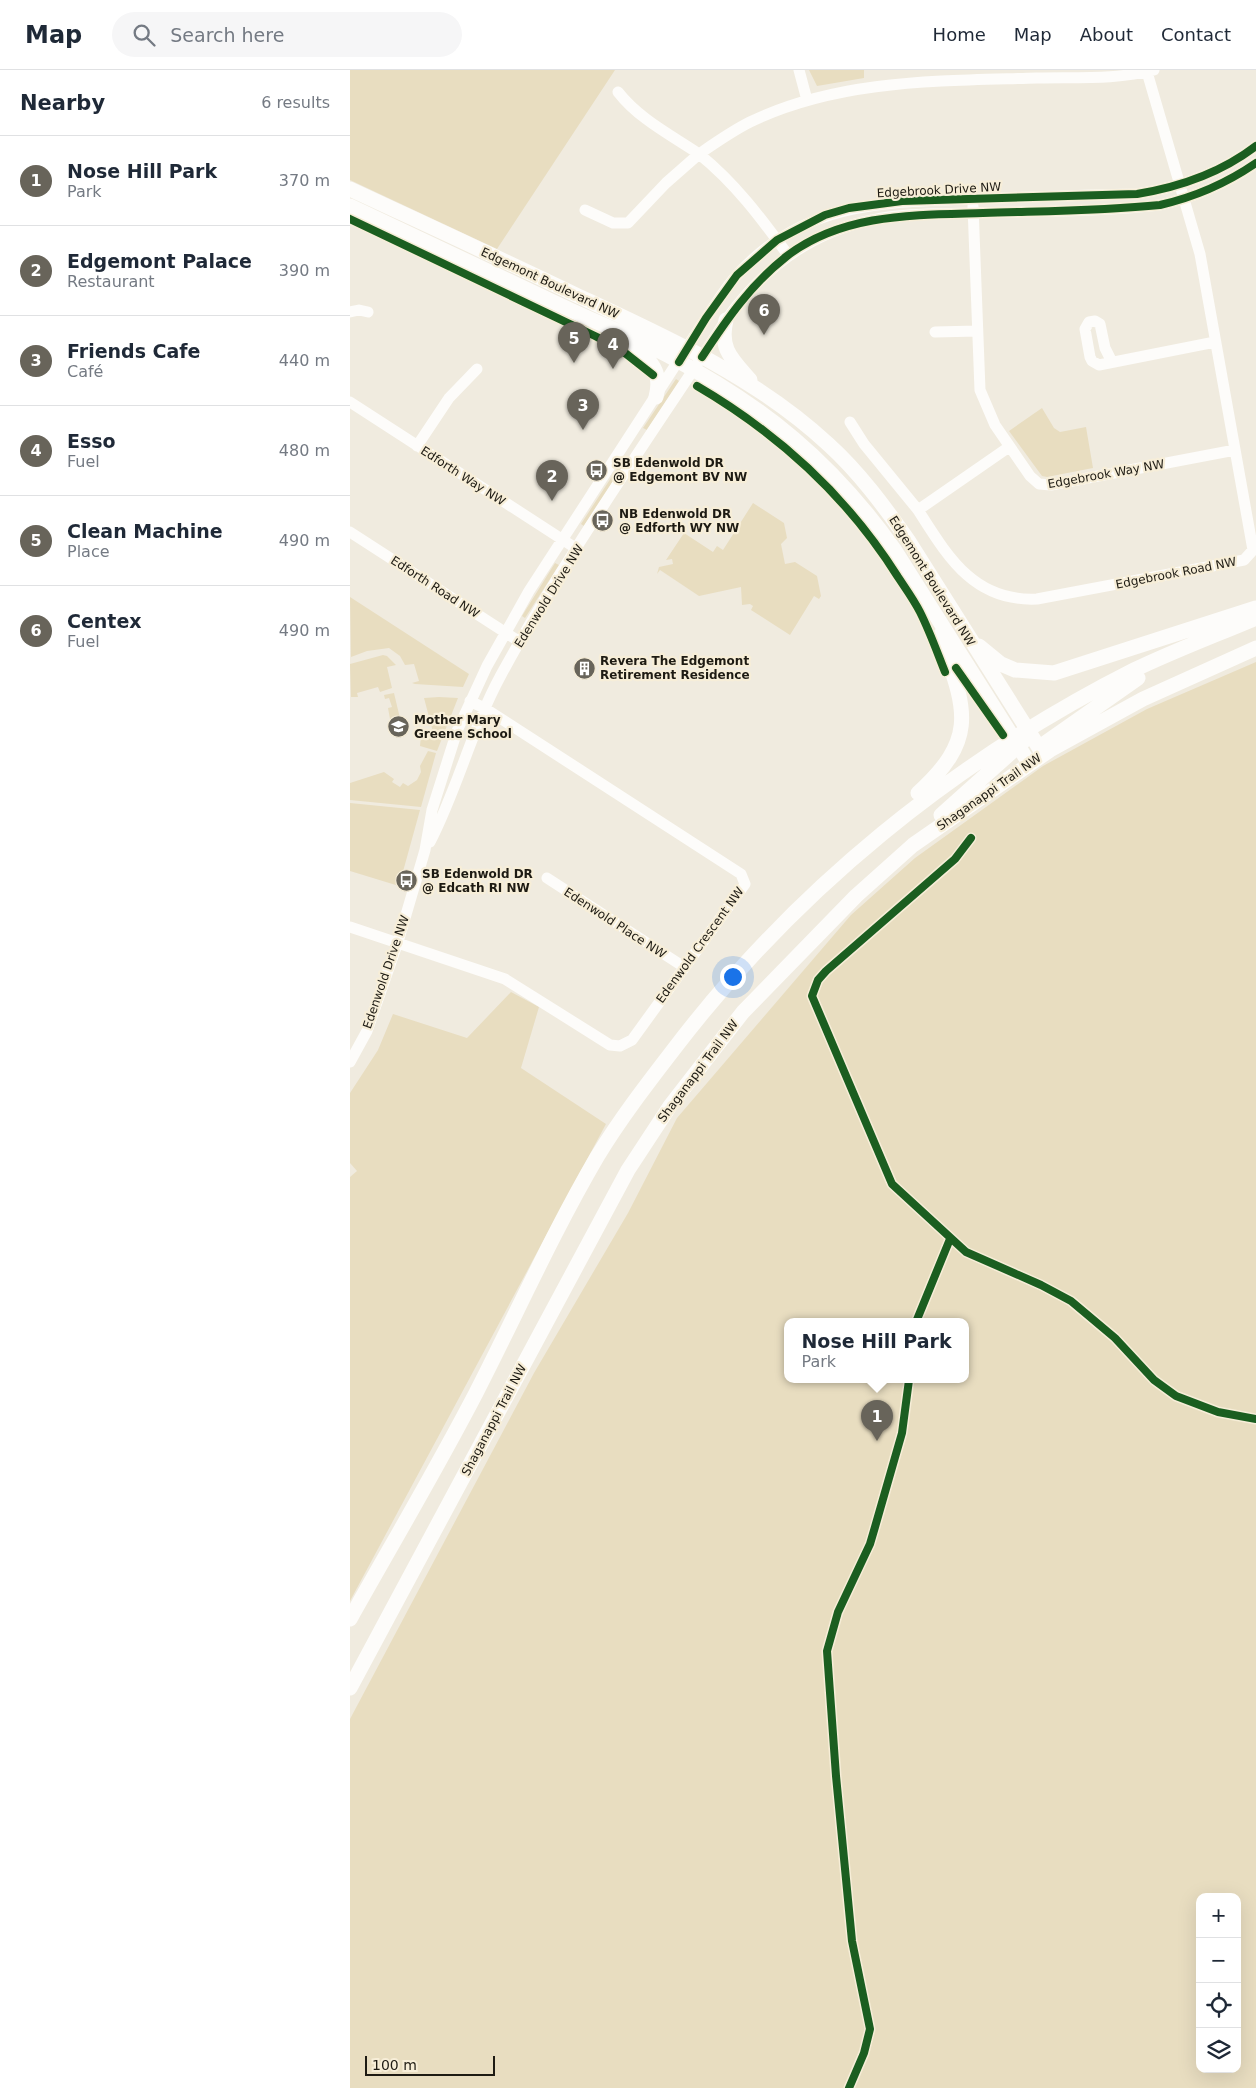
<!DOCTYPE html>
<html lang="en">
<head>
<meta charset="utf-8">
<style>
	body { margin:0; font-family:"DejaVu Sans",sans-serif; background:#f6f6f7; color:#1f2937 }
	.controls { position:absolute; right:15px; bottom:15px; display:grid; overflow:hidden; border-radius:10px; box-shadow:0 5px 20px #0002 }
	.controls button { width:45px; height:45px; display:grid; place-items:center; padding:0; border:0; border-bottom:1px solid #e0e1e3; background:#fff; color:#1f2937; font:25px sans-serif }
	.scale { position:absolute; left:15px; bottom:12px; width:130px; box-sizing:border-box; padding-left:5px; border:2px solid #1e1b13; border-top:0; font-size:14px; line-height:18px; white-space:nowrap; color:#1e1b13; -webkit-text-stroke:4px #f7eed8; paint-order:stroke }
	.you { position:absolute; left:382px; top:906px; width:18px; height:18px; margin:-12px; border:4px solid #fff; border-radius:50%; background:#1a73e8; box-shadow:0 0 0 8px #1a73e833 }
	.badge { display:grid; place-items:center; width:32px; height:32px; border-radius:50%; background:#68645a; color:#fff; font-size:16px; font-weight:700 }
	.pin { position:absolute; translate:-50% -41px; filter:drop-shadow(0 1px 2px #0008) }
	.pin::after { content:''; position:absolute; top:26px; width:18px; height:15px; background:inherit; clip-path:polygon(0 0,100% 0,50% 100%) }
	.popup { position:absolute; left:434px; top:1248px; width:185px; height:65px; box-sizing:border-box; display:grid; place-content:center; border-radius:10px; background:#fff; filter:drop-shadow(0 1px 4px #0005); font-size:16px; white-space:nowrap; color:#747a83 }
	.popup b { font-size:19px; color:#1f2937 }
	.popup::after { content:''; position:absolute; left:50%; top:100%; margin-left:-10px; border:10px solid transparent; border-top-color:#fff }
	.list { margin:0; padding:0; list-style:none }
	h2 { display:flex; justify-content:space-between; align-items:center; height:65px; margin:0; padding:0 20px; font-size:21px }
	h2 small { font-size:16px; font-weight:400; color:#747a83 }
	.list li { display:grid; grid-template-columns:32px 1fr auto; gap:15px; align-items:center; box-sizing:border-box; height:90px; padding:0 20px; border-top:1px solid #e0e1e3 }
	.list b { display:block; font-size:19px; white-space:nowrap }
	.list p { margin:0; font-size:16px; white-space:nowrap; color:#747a83 }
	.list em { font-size:16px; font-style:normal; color:#747a83 }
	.icon { flex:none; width:28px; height:28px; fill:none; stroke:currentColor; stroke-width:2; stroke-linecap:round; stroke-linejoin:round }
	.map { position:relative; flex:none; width:906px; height:2018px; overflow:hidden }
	header { display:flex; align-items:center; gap:30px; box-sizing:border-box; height:70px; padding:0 25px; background:#fff; border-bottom:1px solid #e0e1e3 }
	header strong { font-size:24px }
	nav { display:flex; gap:28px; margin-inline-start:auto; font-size:18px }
	.search { width:350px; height:45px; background:#f6f6f7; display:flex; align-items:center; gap:12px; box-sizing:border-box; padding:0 18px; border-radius:28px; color:#747a83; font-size:19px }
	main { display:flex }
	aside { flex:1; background:#fff }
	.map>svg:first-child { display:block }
	.green { fill:#e8ddc0; fill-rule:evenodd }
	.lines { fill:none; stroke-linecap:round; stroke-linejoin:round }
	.minor { stroke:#fdfcfa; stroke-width:11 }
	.major { stroke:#fdfcfa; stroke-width:15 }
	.cycleway-casing { stroke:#f7eed8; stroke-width:11 }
	.cycleway { stroke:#1b5e20; stroke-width:8 }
	.labels { text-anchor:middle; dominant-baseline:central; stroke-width:4.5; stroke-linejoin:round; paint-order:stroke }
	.street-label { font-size:12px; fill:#1e1b13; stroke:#f7eed8 }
	.poi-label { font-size:12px; font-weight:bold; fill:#1e1b13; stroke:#f7eed8; text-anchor:start }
</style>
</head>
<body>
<header>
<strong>Map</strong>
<div class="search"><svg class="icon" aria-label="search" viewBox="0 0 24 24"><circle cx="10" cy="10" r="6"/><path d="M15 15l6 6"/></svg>Search here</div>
<nav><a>Home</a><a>Map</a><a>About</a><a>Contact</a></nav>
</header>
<main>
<aside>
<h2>Nearby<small>6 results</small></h2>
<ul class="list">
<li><span class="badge">1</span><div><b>Nose Hill Park</b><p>Park</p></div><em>370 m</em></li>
<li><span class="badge">2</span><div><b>Edgemont Palace</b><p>Restaurant</p></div><em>390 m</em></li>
<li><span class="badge">3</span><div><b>Friends Cafe</b><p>Café</p></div><em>440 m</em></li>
<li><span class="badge">4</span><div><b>Esso</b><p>Fuel</p></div><em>480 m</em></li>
<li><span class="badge">5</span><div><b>Clean Machine</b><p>Place</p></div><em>490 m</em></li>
<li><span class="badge">6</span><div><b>Centex</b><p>Fuel</p></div><em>490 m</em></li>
</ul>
</aside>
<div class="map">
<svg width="906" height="2018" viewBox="0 0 906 2018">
	<rect width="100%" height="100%" fill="#f0ebdf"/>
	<path class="green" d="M 0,0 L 265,0 L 147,179 L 0,110 Z
		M 459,0 L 514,0 L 514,8 L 467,16 Z
		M 0,144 L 215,245 L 237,256 L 239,262 L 0,148 Z
		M 326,309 L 329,311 L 297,360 L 293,358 Z
		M 692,338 L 704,358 L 710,362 L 736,357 L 743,398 L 697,407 L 692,406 L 659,361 Z
		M 272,391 L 275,393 L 234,456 L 231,454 Z
		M 403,433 L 434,453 L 437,468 L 431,474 L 435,494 L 445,492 L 467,506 L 471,526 L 469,529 L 464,526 L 440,565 L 401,540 L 403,536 L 400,534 L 392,535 L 391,517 L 349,526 L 310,500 L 307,504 L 309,497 L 323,494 L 322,489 L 316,490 L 334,463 L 363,482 L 367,476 L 373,480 Z
		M 205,493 L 209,495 L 175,548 L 172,546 Z
		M 0,527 L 119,604 L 113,617 L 65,614 L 62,613 L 69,611 L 64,594 L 55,595 L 50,586 L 39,578 L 17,581 L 1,587 Z
		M 33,585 L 37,586 L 46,595 L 37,597 L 42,618 L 30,622 L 28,617 L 7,623 L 8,627 L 1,627 L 0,594 Z
		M 906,592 L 906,2018 L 0,2018 L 0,1649 L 184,1303 L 278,1143 L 327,1048 L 501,845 L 565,788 L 693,696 L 797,639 ZM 438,1252 L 616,1252 L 616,1310 L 438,1310 ZM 850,1827 L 887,1827 L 887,1999 L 850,1999 Z
		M 44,623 L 53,661 L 49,666 L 46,648 L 40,649 L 38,638 L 42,637 L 39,628 L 35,629 L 34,625 Z
		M 89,627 L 108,628 L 87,681 L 70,676 L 71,665 L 83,662 L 74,628 Z
		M 78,681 L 86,683 L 71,737 L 0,730 L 0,713 L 34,702 L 44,709 L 42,712 L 50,717 L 53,713 L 58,716 L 67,710 L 71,702 L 70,696 Z
		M 0,733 L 70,740 L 49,816 L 0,801 Z
		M 161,922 L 189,937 L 171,998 L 256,1054 L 0,1531 L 0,1107 L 7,1101 L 0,1093 L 0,1023 L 28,980 L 43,944 L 117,968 Z"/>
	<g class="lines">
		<path class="minor" d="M 449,0 L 457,30
			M 623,136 L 630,320 L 645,355 L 680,406 L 689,414 L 701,415 L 885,380
			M 235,140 L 263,153 L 278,153 L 316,113 L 349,84 C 321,65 289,49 268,22
			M 438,185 C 411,148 385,113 349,84 C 365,73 382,61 400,52 C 489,9 590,11 687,8 C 725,7 767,10 804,0
			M 0,242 L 9,240 L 18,242
			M 585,262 L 627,261
			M 762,292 L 755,278 L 750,254 L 745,251 L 739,252 L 735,259 L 740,287 L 742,291 L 749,295 L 865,272
			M 0,332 L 227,479
			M 500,352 L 514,374 L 568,440
			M 67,376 L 99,328 L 127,299
			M 659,377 L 568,440 C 598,487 624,532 687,529 L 894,490 L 903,480 L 850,184 L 797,2
			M 0,462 L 170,572
			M 80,772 C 108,718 122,658 151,605 C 218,482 300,367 376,250 C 412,200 460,162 522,150 C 554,143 588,144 621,143 C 684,141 747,142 810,135 C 845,127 877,113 906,93
			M 197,808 L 334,897
			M 0,857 L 155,909 L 260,975 L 270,976 L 282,970 L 395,814 L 391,804 L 136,639 L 120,631
			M 0,992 L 17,961 L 48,872 L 75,780 L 82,740 L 107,661 L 137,596 L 179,521 L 356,248 C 366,234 375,218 387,205 C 452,133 531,132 620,129 C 676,127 731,125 787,124 C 830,117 871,103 906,76"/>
		<path class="major" d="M 0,119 C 75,154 151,189 226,225 C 314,266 406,307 478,374 C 509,402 534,436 558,470 L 693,684
			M 0,136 C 72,170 144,204 216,238 C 250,254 286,268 319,286 C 415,337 481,391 544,479 L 679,693
			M 376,250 C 369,279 382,289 400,310
			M 283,274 C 300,290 313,302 306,327
			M 629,576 L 651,594 L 665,600 L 704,603 L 906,538
			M 694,674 L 788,608
			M 568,723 C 631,666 614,637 590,565
			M 591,745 L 675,670
			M 0,1549 C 42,1474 86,1400 126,1323 C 166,1245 202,1164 247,1087 C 270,1049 297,1014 324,979 C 446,819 604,691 784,600 C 823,581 866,565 906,548
			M 0,1618 L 278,1100 L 320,1036 L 393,942 L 506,826 L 563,775 L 700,680 L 793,629 L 906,578"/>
		<defs>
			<path id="cycleway" d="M 0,149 L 245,266 L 270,279 L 303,305
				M 352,287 C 377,249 401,214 437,186 C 493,143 566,145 633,143 C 692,141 751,141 810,135 C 845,127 877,113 906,93
				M 329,292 L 356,248 L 387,205 L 427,170 L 475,145 L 499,138 L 552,131 L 787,124 C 830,117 871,103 906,76
				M 347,316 C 429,364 497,426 548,507 C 556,519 564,530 570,542 C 580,562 587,582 595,602
				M 606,598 L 653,665
				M 621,768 L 605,789 L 476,901 L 468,910 L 462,926 L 542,1114 L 616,1182 L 691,1215 L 721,1231 L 765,1268 L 804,1310 L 826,1326 L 868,1342 L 906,1349
				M 566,1252 L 600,1169
				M 499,2018 L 514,1983 L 520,1959 L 502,1871 L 486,1706 L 477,1581 L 488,1542 L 520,1474 L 525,1457 L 552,1363 L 559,1310"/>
		</defs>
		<use href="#cycleway" class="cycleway-casing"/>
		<use href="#cycleway" class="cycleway"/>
	</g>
	<defs>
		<symbol id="bus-disc" viewBox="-11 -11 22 22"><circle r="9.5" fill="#68645a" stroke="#f7eed8"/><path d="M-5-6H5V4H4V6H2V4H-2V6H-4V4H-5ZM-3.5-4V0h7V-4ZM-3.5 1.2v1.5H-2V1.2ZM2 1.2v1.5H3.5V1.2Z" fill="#fff"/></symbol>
		<symbol id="building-disc" viewBox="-11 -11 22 22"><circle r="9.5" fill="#68645a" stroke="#f7eed8"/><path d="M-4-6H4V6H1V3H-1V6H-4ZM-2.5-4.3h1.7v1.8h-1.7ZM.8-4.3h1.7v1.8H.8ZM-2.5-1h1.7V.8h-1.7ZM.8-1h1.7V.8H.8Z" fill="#fff"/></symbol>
		<symbol id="school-disc" viewBox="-11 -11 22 22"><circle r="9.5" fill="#68645a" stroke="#f7eed8"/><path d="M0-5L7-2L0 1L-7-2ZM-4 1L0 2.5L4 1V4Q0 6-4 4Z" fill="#fff"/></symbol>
	</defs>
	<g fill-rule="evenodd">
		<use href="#bus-disc" x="234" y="388" width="25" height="25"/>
		<use href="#bus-disc" x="240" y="438" width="25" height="25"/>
		<use href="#building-disc" x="222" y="586" width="25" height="25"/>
		<use href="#school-disc" x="36" y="644" width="25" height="25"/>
		<use href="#bus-disc" x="44" y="798" width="25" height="25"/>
	</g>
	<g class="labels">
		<g class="street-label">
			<text transform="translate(589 120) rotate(-3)">Edgebrook Drive NW</text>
			<text transform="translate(200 213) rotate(25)">Edgemont Boulevard NW</text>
			<text transform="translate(756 404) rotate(-10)">Edgebrook Way NW</text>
			<text transform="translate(113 406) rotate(33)">Edforth Way NW</text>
			<text transform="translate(826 503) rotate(-11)">Edgebrook Road NW</text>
			<text transform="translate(582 511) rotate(58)">Edgemont Boulevard NW</text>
			<text transform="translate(85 517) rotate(33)">Edforth Road NW</text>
			<text transform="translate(199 526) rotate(-58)">Edenwold Drive NW</text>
			<text transform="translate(639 722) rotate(-35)">Shaganappi Trail NW</text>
			<text transform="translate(265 853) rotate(33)">Edenwold Place NW</text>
			<text transform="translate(350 875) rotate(-54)">Edenwold Crescent NW</text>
			<text transform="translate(36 902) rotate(-71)">Edenwold Drive NW</text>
			<text transform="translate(348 1001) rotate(-53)">Shaganappi Trail NW</text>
			<text transform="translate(144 1350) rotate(-62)">Shaganappi Trail NW</text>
		</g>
		<g class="poi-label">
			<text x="263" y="393">SB Edenwold DR<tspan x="263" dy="14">@ Edgemont BV NW</tspan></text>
			<text x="269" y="444">NB Edenwold DR<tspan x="269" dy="14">@ Edforth WY NW</tspan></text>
			<text x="250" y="591">Revera The Edgemont<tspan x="250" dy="14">Retirement Residence</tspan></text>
			<text x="64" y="650">Mother Mary<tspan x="64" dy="14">Greene School</tspan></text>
			<text x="72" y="804">SB Edenwold DR<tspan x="72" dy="14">@ Edcath RI NW</tspan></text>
		</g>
	</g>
</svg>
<div class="controls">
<button>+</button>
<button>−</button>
<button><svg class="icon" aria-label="locate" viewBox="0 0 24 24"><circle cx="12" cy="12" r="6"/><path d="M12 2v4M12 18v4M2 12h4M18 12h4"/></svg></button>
<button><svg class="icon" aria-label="layers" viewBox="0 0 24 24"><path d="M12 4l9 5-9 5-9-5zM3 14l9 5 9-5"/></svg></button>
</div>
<div class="scale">100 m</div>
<div class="you"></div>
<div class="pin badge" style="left:527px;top:1371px">1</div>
<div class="popup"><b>Nose Hill Park</b>Park</div>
<div class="pin badge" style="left:202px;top:431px">2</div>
<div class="pin badge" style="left:233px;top:360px">3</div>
<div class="pin badge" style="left:263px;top:299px">4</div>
<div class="pin badge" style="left:224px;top:293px">5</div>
<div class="pin badge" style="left:414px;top:265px">6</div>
</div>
</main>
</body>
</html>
